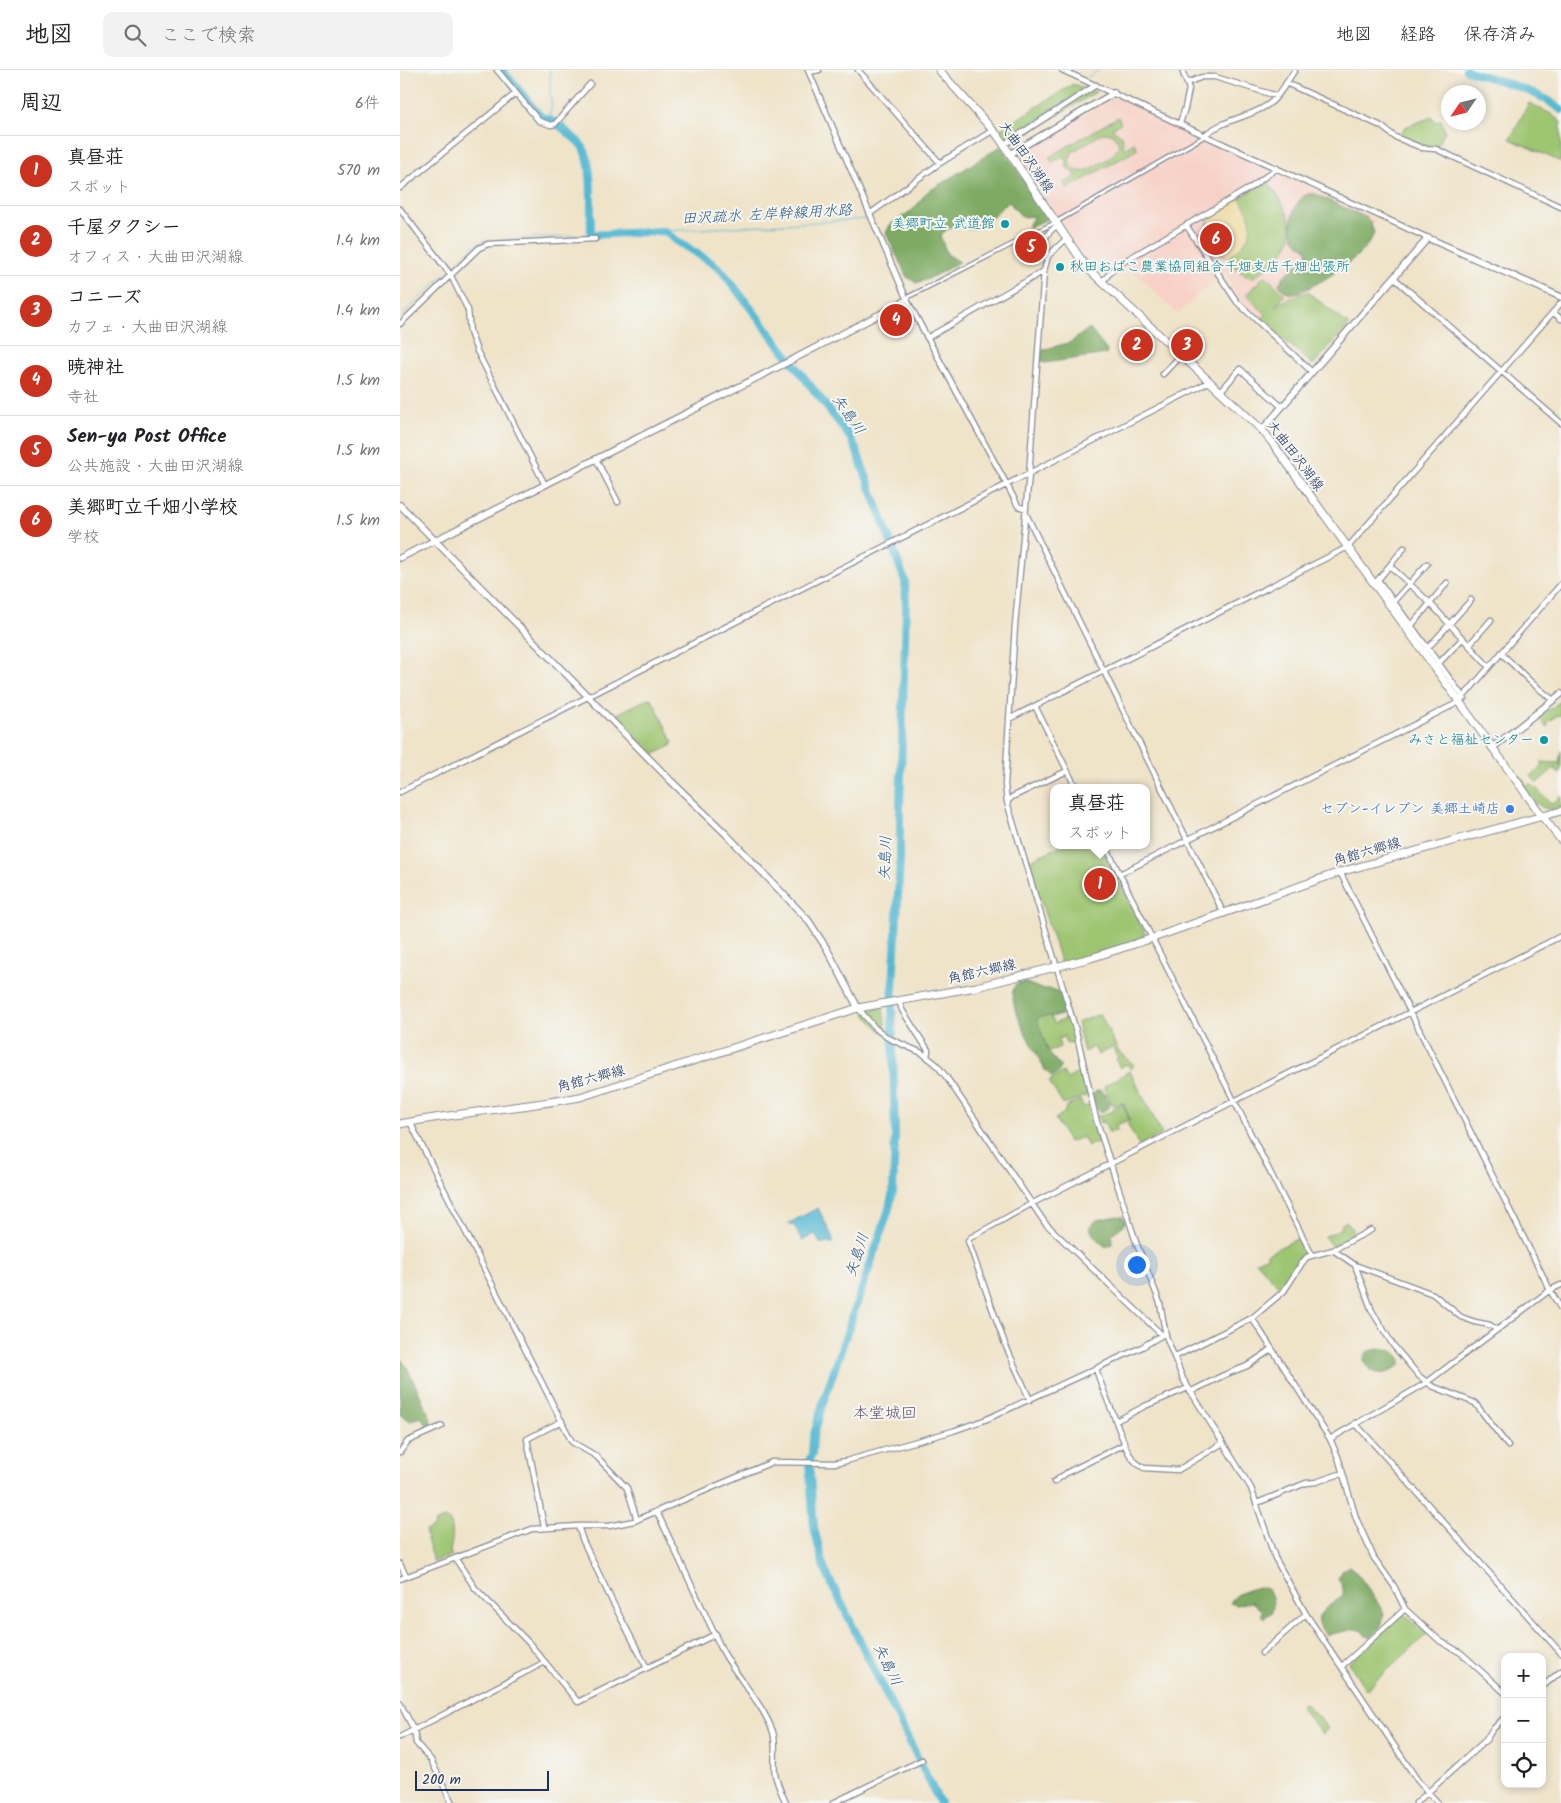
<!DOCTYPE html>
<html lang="ja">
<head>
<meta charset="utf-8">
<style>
	body { margin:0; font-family:Kalam,"Klee One",sans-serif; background:#f2f2f2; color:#202124 }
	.controls { position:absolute; right:15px; bottom:15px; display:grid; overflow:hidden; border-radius:10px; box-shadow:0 2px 8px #0003 }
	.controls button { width:45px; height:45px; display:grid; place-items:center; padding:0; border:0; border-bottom:1px solid #e0e0e0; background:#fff; color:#202124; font:25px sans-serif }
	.compass { position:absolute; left:1041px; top:15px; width:45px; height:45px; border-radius:50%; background:#fff; box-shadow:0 2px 8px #0003; rotate:235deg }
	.scale { position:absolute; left:15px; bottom:12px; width:134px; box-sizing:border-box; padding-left:5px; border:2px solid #1b2f5e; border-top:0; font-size:14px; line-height:18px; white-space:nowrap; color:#1b2f5e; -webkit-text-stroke:4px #f6f6f2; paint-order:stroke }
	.you { position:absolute; left:736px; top:1194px; width:18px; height:18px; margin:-12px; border:4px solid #fff; border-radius:50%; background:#1a73e8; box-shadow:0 0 0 8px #1a73e833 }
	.badge { display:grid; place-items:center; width:32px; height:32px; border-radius:50%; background:#c8321e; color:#fff; font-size:16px; font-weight:700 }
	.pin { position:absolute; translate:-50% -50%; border:2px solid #fff; box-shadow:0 1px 5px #0006 }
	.popup { position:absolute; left:650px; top:714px; width:100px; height:65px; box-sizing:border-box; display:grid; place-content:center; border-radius:10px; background:#fff; filter:drop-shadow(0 1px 4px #0005); font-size:16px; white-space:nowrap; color:#757577 }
	.popup b { font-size:19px; color:#202124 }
	.popup::after { content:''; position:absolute; left:50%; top:100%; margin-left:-10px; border:10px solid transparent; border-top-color:#fff }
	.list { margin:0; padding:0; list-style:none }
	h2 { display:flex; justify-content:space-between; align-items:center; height:65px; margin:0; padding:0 20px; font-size:21px }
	h2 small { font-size:16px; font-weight:400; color:#757577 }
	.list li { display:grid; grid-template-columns:32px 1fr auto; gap:15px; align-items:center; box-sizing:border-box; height:70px; padding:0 20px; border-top:1px solid #e0e0e0 }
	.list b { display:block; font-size:19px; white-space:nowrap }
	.list p { margin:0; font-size:16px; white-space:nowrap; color:#757577 }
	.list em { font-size:16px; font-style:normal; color:#757577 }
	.icon { flex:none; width:28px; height:28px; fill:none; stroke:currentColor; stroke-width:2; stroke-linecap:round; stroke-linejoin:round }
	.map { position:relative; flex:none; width:1161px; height:1733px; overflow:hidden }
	header { display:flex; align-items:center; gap:30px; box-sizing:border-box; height:70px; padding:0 25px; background:#fff; border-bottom:1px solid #e0e0e0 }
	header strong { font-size:24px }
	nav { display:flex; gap:28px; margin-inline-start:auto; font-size:18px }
	.search { width:350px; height:45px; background:#f2f2f2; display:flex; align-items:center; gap:12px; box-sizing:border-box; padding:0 18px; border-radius:10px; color:#757577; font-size:19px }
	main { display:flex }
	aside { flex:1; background:#fff }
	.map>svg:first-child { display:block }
	.built { fill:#f7d1c6 }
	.green { fill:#9ec571; stroke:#5c7a68; fill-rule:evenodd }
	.forest { fill:#7eaa63; stroke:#4c6c60 }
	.sand { fill:#eeda9e; stroke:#84847e }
	.water { fill:#55b9d3; stroke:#387498 }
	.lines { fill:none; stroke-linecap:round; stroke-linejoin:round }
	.stream { stroke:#55b9d3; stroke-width:1 }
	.river { stroke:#55b9d3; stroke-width:8 }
	.pedestrian-casing { stroke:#858993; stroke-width:5.5 }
	.minor-casing { stroke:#858993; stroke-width:7 }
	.tertiary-casing { stroke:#858993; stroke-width:8 }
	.primary-casing { stroke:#858993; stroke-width:9 }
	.pedestrian { stroke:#fff; stroke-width:3 }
	.minor { stroke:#fff; stroke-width:4.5 }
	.tertiary { stroke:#fff; stroke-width:5.5 }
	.primary { stroke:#fff; stroke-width:7 }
	.culture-dot { fill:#0f9aa8; stroke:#f6f6f2; stroke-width:2 }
	.shop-dot { fill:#3f7fe0; stroke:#f6f6f2; stroke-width:2 }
	.labels { text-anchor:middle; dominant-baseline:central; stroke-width:4; stroke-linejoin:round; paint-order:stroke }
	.street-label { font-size:14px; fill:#1b2f5e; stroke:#f6f6f2 }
	.culture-label { font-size:14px; fill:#0d838f; stroke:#f6f6f2; text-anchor:end }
	.shop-label { font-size:14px; fill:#366cbe; stroke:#f6f6f2; text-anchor:end }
	.water-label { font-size:15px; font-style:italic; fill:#2c5881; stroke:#f6f6f2 }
	.quarter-label { font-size:16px; fill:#625269; stroke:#f6f6f2 }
</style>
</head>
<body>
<header>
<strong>地図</strong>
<div class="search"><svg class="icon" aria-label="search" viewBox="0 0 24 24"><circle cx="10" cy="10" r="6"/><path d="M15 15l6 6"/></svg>ここで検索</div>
<nav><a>地図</a><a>経路</a><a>保存済み</a></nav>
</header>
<main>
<aside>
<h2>周辺<small>6件</small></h2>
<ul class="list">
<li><span class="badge">1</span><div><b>真昼荘</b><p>スポット</p></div><em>570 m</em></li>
<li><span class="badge">2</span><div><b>千屋タクシー</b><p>オフィス · 大曲田沢湖線</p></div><em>1.4 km</em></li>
<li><span class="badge">3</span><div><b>コニーズ</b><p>カフェ · 大曲田沢湖線</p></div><em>1.4 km</em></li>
<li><span class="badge">4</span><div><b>暁神社</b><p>寺社</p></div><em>1.5 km</em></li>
<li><span class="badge">5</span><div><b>Sen-ya Post Office</b><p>公共施設 · 大曲田沢湖線</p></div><em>1.5 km</em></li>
<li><span class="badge">6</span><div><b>美郷町立千畑小学校</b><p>学校</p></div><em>1.5 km</em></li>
</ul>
</aside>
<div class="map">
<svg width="1161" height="1733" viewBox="0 0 1161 1733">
	<rect width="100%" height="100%" fill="#f6f6f2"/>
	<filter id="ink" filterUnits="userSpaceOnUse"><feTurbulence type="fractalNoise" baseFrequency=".02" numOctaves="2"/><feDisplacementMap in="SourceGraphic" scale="10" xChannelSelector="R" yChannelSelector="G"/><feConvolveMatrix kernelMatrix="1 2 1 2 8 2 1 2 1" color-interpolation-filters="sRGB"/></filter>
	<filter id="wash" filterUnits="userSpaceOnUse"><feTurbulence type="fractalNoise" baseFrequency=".0096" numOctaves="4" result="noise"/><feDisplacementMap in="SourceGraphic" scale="20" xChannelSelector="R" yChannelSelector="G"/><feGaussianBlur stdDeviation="1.12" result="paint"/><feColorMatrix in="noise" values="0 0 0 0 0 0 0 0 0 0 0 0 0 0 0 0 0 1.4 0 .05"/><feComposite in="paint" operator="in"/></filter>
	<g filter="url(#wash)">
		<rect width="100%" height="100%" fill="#efe3c8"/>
		<path class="built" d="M 714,27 L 949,137 L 978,149 L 907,223 L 951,257 L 913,295 L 839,229 L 823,202 L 778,244 L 721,190 L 703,205 L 696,204 L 615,84 Z"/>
		<path class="green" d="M 673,14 L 696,22 L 608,75 L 598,61 Z
			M 1129,33 L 1151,44 L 1161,52 L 1161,92 L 1110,69 Z
			M 718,47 L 721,53 L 712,58 L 722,66 L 724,79 L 734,73 L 738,79 L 667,119 L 664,113 L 677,106 L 667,98 L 665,86 L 652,92 L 649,87 ZM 703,63 L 712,64 C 733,80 697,95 685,101 C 677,102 671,99 669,91 L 672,82 Z
			M 1032,47 L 1035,52 L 1041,50 L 1045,61 L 1037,77 L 1023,76 L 998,67 L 1005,57 Z
			M 868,112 C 901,156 901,178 852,208 L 840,202 L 806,166 L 809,145 Z
			M 865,205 L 885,225 L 875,237 L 891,227 L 908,222 L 949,255 L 913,295 L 861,250 L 866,244 L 846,225 Z
			M 249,628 L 252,629 L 273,672 L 271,676 L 251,686 L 213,646 Z
			M 1161,631 L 1161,646 L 1158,645 L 1147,654 L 1148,656 L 1146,657 L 1139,647 Z
			M 1161,681 L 1161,699 L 1159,704 L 1154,698 L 1137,713 L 1131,706 L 1142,697 L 1141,692 L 1159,693 Z
			M 1121,706 L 1127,716 L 1131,713 L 1152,734 L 1161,725 L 1161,738 C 1138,745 1129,724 1118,708 Z
			M 662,775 L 700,775 L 745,863 L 742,869 L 661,894 L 628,791 Z
			M 483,938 L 485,951 L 485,964 L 476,956 L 465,945 L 467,940 Z
			M 648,938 L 654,954 L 669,947 L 676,971 L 666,974 L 664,967 L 658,969 L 660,977 L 645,983 L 631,945 Z
			M 700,944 L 719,982 L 734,995 L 731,999 L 726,994 L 720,998 L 716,989 L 718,987 L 712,977 L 698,985 L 694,977 L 684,982 L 677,953 Z
			M 681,1001 L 688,1025 L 663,1035 L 649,1011 L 663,1002 L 667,1009 Z
			M 730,1001 L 762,1064 L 739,1076 L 727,1053 L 730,1051 L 724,1033 L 714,1035 L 710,1032 L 704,1016 Z
			M 680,1030 L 683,1037 L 691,1035 L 700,1071 L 688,1076 L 683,1067 L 669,1072 L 655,1049 L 664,1043 L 666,1037 Z
			M 723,1034 L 729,1050 L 715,1055 L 717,1060 L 709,1063 L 704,1051 L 700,1053 L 697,1046 L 714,1041 L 713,1038 Z
			M 946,1151 L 956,1165 L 933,1177 L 924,1167 L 942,1158 L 941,1155 Z
			M 899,1168 L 906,1183 L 897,1191 L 880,1218 L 856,1191 L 868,1186 L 866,1184 Z
			M 46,1448 C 56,1455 52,1471 50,1482 L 52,1485 L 33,1492 L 25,1461 L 35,1457 L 34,1453 Z
			M 1003,1543 L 1027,1564 L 966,1620 L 949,1593 Z
			M 904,1632 L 928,1658 L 923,1664 L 900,1637 Z"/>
		<path class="forest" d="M 601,76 L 649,148 L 633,156 L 627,157 L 634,146 L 622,147 L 609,132 L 601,138 L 584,156 L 569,159 C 556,152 551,157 540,165 L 547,184 L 560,192 L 528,209 L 516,213 L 507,207 L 486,163 L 490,155 L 514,139 L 526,123 Z
			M 908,124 L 915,124 L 967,148 L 970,151 L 974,163 C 971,171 965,179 958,185 C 944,197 912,220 894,223 C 887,225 882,220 879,214 L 883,207 L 906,187 L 908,183 L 906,178 C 902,176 898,174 896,171 C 886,157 893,130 908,124 Z
			M 690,259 L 707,281 L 706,284 L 645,293 L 641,291 L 642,280 L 671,272 L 687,260 Z
			M 624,912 C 629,914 634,916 639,918 C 644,920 650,918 655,920 C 663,922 666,937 664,944 L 658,946 L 639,947 L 637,950 L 649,983 L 661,997 L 658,1003 L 652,1007 L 645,1000 C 636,983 615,947 613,929 C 612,923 613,919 616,914 Z
			M 701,1020 L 705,1024 L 710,1037 L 701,1042 L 697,1039 L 692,1025 L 696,1021 Z
			M 717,1146 L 723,1147 L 725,1150 L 725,1154 L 712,1164 L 712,1174 L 706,1177 C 699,1171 691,1166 690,1156 L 697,1150 Z
			M 988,1279 C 994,1281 1003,1288 1001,1294 C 976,1318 955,1289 968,1282 C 974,1279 982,1279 988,1279 Z
			M 0,1288 L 7,1297 L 31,1349 L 30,1355 L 26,1354 L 21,1347 L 10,1351 L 0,1344 Z
			M 949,1496 C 957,1500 978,1533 984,1543 C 984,1554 978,1561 971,1568 L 966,1566 L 961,1560 L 955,1559 L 927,1565 C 906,1545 929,1537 943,1526 L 943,1518 L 938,1508 L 943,1500 Z
			M 859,1517 L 868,1519 C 873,1527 874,1533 872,1542 L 864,1548 L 861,1545 L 862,1541 L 852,1532 L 836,1535 L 830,1533 C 836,1522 848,1520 859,1517 Z"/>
		<path class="sand" d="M 839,128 C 859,154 852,171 827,188 L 806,166 L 809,145 Z"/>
		<path class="water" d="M 418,1138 L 433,1168 L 433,1173 L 420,1173 L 415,1164 L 402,1171 L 394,1155 L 391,1156 L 389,1153 Z"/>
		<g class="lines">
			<path class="stream" d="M 688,7 L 699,0
				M 148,48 L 152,36 L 150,23 L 150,0
				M 605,70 L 684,19
				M 265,161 L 469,149
				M 49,200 L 72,177 L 84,171 L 191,165
				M 0,247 L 46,203"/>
			<path class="river" d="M 102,0 L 141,47 C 152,49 160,55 168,63 C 174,68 181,73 184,79 C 194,97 190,144 191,165 L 265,161 C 281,178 305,185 322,201 L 450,367 L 456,379 L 505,511 L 506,536 L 500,737 L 500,790 L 492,936 L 495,1068 L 493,1122 L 488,1142 L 423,1333 L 413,1368 L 412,1384 L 409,1391 L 414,1458 L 424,1498 L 540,1733
				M 1066,0 C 1097,11 1135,18 1161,40"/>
		</g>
	</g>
	<g filter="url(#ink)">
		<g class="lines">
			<defs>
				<path id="pedestrian" d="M 507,230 L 510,226 L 656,152 L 805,66"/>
				<path id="minor" d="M 97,0 L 139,51 L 151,55 L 155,54 L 190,14
					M 408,0 L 507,230 L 607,415 L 618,436 L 626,439
					M 458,0 L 540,93
					M 662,0 L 1028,168
					M 409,2 L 419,0
					M 787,13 L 802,7 L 815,7 L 877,26
					M 886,13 L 981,56 L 995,67 L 1022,78 L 1036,79 L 1161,137
					M 780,53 L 785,38 L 789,19 L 782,0
					M 805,65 C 823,49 850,48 869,34 C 880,26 887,11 895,0
					M 603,75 L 696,15
					M 0,118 L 116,23
					M 0,139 L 50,204 L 68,240 L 70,262 L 77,281 L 145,415
					M 471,143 L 540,93 L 592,61
					M 786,155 L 837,232 L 912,302
					M 667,168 L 648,186 L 644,201 L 629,404 L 615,555 L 605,715 L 607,732 L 676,961 L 696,1049 L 736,1172 L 760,1233 L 766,1266 L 783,1309 L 851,1418 L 875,1488 L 906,1544 L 1018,1711 L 1038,1733
					M 646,189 C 645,170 641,167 658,155
					M 994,208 L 1161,353
					M 702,212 L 716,196 L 723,192 L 850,118 L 877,98
					M 1153,242 L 1161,249
					M 0,254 L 79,178 L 88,174 L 195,169
					M 527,268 L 644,201
					M 763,304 L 781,285
					M 820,322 L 840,299 L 882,337
					M 196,389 L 218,432
					M 626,444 L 824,844
					M 990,496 L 1030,533 L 1089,597
					M 978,510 L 1064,628
					M 977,511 L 1004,478
					M 993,532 L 1027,494
					M 1011,556 L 1047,513
					M 1069,575 L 1091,550
					M 1027,579 L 1071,530
					M 1101,583 L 1132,613 L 1153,630
					M 1038,594 L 1063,568
					M 635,636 L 676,718
					M 609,649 L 948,477 L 1161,233
					M 0,722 L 809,312
					M 607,732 L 612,727 L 667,701
					M 705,775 L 912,1185
					M 940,802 L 1150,1220 L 1161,1239
					M 720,804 L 1059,632 L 1161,514
					M 499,930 L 502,940 L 528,980 L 527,987
					M 458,938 L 475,958 L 488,968 L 522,983 L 536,994 L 547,1008 L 645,1153 L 762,1265
					M 10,1052 L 172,1372 L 196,1386 L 227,1418 L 237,1450
					M 933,1180 L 955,1195 L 972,1241 L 993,1275 L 1019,1306 L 1032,1316 L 1075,1333 L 1108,1376
					M 955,1195 L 1033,1224 L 1061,1247 L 1075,1252 L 1090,1255 L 1097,1260
					M 852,1248 L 930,1369 L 938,1387 L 956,1448 L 974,1488 L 994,1516 L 1005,1539 L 1040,1571 L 1061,1583 L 1105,1623
					M 774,1287 L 852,1248 L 884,1221 L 902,1193 L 907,1187 L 933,1180 L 971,1160
					M 696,1299 C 702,1319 711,1337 718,1357 C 725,1373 727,1389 744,1398 L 778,1400 L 823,1373
					M 790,1322 L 824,1305 L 847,1296 L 872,1279
					M 630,1330 L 605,1274 L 568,1171 L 570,1168 L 631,1134 L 765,1066 L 1161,866
					M 716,1351 L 745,1336 L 788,1318
					M 955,1353 L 1161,1583
					M 930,1369 L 1026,1313 L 1150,1220 L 1161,1215
					M 0,1382 L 8,1371 L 42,1356
					M 654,1412 L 668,1402 L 723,1375
					M 857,1433 L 906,1413 L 916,1412 L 943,1403
					M 257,1442 L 322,1580 C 337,1608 362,1632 373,1662 C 377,1675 373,1691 375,1704 C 377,1714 382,1724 386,1733
					M 178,1456 L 183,1471 L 212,1531 L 247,1598
					M 144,1457 L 127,1369 L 162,1351
					M 55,1488 L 75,1518 L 129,1573 L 178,1632 L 316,1564
					M 0,1494 L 6,1506
					M 0,1509 L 132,1459 L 178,1456 L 209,1456 L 234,1451 L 372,1392 L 434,1393 L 446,1391 L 553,1361 L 587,1349 L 742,1277 L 762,1265 L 766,1264
					M 862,1583 L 906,1544
					M 942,1596 L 1005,1539
					M 1142,1617 L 1161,1601
					M 0,1633 L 14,1660 L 16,1673 L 31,1690 L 52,1733
					M 0,1667 L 145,1592
					M 433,1733 L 522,1690
					M 1016,1733 L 1086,1670 L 1092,1660 L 1105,1647"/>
				<path id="tertiary" d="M 610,84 L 714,23
					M 862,360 L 1028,168 L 1161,227
					M 0,435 L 271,711 L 326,764 L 408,850 L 427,879 L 458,938
					M 0,488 L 386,293 L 507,230
					M 1092,678 L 1161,624"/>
				<path id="primary" d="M 539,0 L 598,66 L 686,197 L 862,360 L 871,371 L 1142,746 L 1161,770
					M 0,1054 C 59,1042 121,1038 180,1027 L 458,938 L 576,917 L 691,888 L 753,868 L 940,802 L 1161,741"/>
			</defs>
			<use href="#pedestrian" class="pedestrian-casing"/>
			<use href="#minor" class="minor-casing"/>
			<use href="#tertiary" class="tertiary-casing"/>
			<use href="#primary" class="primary-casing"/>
			<use href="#pedestrian" class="pedestrian"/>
			<use href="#minor" class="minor"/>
			<use href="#tertiary" class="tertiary"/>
			<use href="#primary" class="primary"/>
		</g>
	</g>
	<g class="culture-dot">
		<circle cx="605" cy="154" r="5"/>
		<circle cx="660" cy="197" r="5"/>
		<circle cx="1144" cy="670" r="5"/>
	</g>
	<circle class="shop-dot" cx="1110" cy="739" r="5"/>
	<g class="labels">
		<g class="street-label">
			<text transform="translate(626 87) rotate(55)">大曲田沢湖線</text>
			<text transform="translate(895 386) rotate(53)">大曲田沢湖線</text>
			<text transform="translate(967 782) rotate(-16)">角館六郷線</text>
			<text transform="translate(582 902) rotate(-13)">角館六郷線</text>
			<text transform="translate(191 1009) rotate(-15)">角館六郷線</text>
		</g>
		<g class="culture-label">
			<text x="595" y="154">美郷町立 武道館</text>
			<text x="670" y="197" text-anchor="start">秋田おばこ農業協同組合千畑支店千畑出張所</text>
			<text x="1134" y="670">みさと福祉センター</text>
		</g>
		<g class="shop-label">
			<text x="1100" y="739">セブン-イレブン 美郷土崎店</text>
		</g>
		<g class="water-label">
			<text transform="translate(367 145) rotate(-3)">田沢疏水 左岸幹線用水路</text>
			<text transform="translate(448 345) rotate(55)">矢島川</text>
			<text transform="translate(486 788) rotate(-88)">矢島川</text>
			<text transform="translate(458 1185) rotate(-72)">矢島川</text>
			<text transform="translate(487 1595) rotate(64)">矢島川</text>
		</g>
		<g class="quarter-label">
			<text x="485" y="1343">本堂城回</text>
		</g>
	</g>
</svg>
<div class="controls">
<button>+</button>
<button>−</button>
<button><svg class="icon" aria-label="locate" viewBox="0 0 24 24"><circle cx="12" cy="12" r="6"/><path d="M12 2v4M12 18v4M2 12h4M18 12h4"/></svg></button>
</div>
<svg class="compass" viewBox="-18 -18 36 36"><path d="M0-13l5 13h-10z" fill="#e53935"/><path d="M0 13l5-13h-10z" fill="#757577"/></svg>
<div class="scale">200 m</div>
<div class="you"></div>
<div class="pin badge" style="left:700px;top:814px">1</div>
<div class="popup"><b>真昼荘</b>スポット</div>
<div class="pin badge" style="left:737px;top:275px">2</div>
<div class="pin badge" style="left:787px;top:275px">3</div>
<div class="pin badge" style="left:496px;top:250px">4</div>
<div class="pin badge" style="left:631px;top:177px">5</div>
<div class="pin badge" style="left:816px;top:169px">6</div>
</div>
</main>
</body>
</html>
